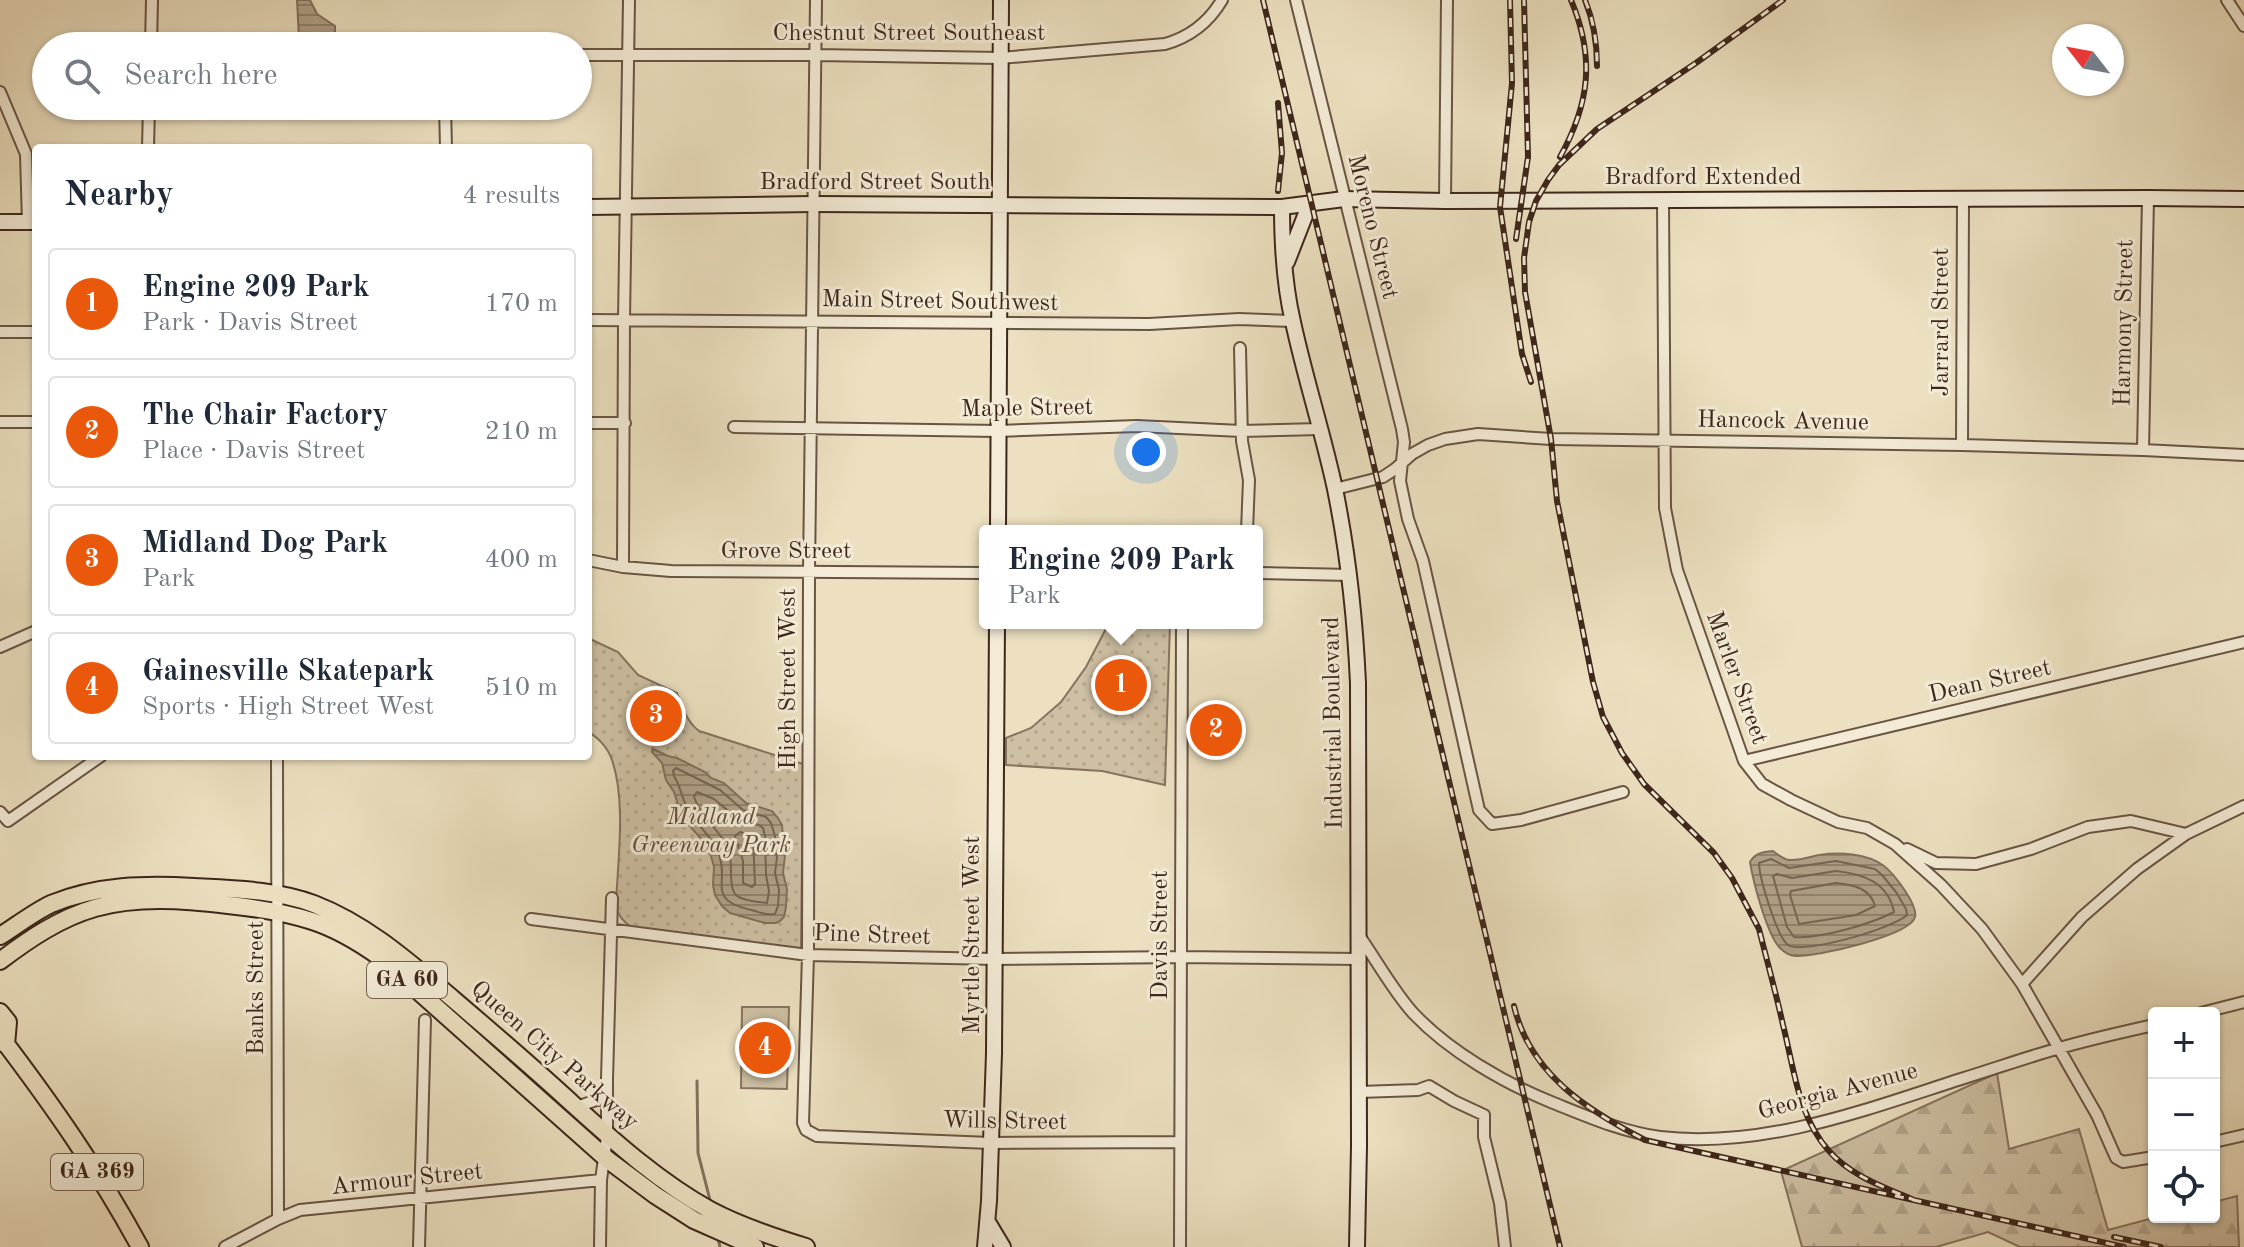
<!DOCTYPE html>
<html lang="en">
<head>
<meta charset="utf-8">
<style>
	body { margin:0; font-family:"Old Standard TT",serif; background:#f2f2f3; color:#1f2937 }
	.controls { position:absolute; right:24px; bottom:24px; display:grid; overflow:hidden; border-radius:8px; box-shadow:0 2px 6px #0004 }
	.controls button { width:72px; height:72px; display:grid; place-items:center; padding:0; border:0; border-bottom:2px solid #e0e1e3; background:#fff; color:#1f2937; font:40px sans-serif }
	.compass { position:absolute; left:2052px; top:24px; width:72px; height:72px; border-radius:50%; background:#fff; box-shadow:0 2px 6px #0004; rotate:301deg }
	.you { position:absolute; left:1146px; top:452px; width:28px; height:28px; margin:-20px; border:6px solid #fff; border-radius:50%; background:#1a73e8; box-shadow:0 0 0 12px #1a73e833 }
	.badge { display:grid; place-items:center; width:52px; height:52px; border-radius:50%; background:#ea580c; color:#fff; font-size:26px; font-weight:700 }
	.pin { position:absolute; translate:-50% -50%; border:4px solid #fff; box-shadow:0 2px 8px #0006 }
	.popup { position:absolute; left:979px; top:525px; width:284px; height:104px; box-sizing:border-box; display:grid; place-content:center; border-radius:8px; background:#fff; filter:drop-shadow(0 2px 6px #0005); font-size:26px; white-space:nowrap; color:#747a83 }
	.popup b { font-size:30px; color:#1f2937 }
	.popup::after { content:''; position:absolute; left:50%; top:100%; margin-left:-16px; border:16px solid transparent; border-top-color:#fff }
	.list { margin:0; padding:0; list-style:none }
	h2 { display:flex; justify-content:space-between; align-items:center; height:104px; margin:0; padding:0 32px; font-size:34px }
	h2 small { font-size:26px; font-weight:400; color:#747a83 }
	.list li { display:grid; grid-template-columns:52px 1fr auto; gap:24px; align-items:center; box-sizing:border-box; height:112px; margin:0 16px 16px; padding:0 16px; border:2px solid #e0e1e3; border-radius:8px }
	.list b { display:block; font-size:30px; white-space:nowrap }
	.list p { margin:0; font-size:26px; white-space:nowrap; color:#747a83 }
	.list em { font-size:26px; font-style:normal; color:#747a83 }
	.icon { flex:none; width:44px; height:44px; fill:none; stroke:currentColor; stroke-width:2; stroke-linecap:round; stroke-linejoin:round }
	.map { position:relative; flex:none; width:2244px; height:1247px; overflow:hidden }
	.search { position:absolute; background:#fff; box-shadow:0 2px 6px #0004; left:32px; top:32px; width:560px; height:88px; display:flex; align-items:center; gap:20px; box-sizing:border-box; padding:0 28px; border-radius:44px; color:#747a83; font-size:30px }
	.panel { position:absolute; background:#fff; box-shadow:0 2px 6px #0004; left:32px; top:144px; width:560px; height:616px; border-radius:8px }
	.map>svg:first-child { display:block }
	.grass { fill:#cec0a4; stroke:#867360; stroke-width:2 }
	.forest { fill:url(#forest-firs); stroke:#867360; stroke-width:2 }
	.park { fill:url(#park-dots); stroke:#867360; stroke-width:2 }
	.water { fill:url(#water-rules); stroke:#82705c; stroke-width:2 }
	.lines { fill:none; stroke-linecap:round; stroke-linejoin:round }
	.shore { stroke:#766452; stroke-width:2 }
	.stream { stroke:#82705c; stroke-width:3 }
	.street-casing { stroke:#695444; stroke-width:14 }
	.secondary-casing { stroke:#3d261b; stroke-width:18 }
	.primary-casing { stroke:#3d261b; stroke-width:20 }
	.street { stroke:#f3ebd6; stroke-width:10 }
	.secondary { stroke:#f3ebd6; stroke-width:14 }
	.primary { stroke:#ece0c0; stroke-width:16 }
	.rail-casing { stroke:#3d261b; stroke-width:6 }
	.rail { stroke:#f3ebd6; stroke-width:3; stroke-dasharray:9; stroke-linecap:butt }
	.labels { text-anchor:middle; dominant-baseline:central; stroke-width:6; stroke-linejoin:round; paint-order:stroke }
	.shield { fill:#f3ebd6; stroke:#746153; stroke-width:2 }
	.shield-label { font-size:22px; font-weight:bold; fill:#3d261b }
	.street-label { font-size:24px; fill:#3d261b; stroke:#f3ebd6 }
	.park-label { font-size:24px; font-style:italic; fill:#614c3d; stroke:#f3ebd6 }
</style>
</head>
<body>
<div class="map">
<svg width="2244" height="1247" viewBox="0 0 2244 1247">
	<defs>
		<pattern id="forest-firs" width="22" height="20" patternUnits="userSpaceOnUse" patternTransform="scale(2)"><rect width="22" height="20" fill="#cec0a4"/><path d="M5 1l3.5 6h-7zM16 11l3.5 6h-7z" fill="#b2a58d"/></pattern>
		<pattern id="park-dots" width="8" height="8" patternUnits="userSpaceOnUse" patternTransform="scale(2)"><rect width="8" height="8" fill="#cec0a4"/><path d="M2 2h.1M6 6h.1" fill="none" stroke="#b2a58d" stroke-width="1.8" stroke-linecap="round"/></pattern>
		<pattern id="water-rules" width="6" height="5" patternUnits="userSpaceOnUse" patternTransform="scale(2)"><rect width="6" height="5" fill="#b0a188"/><path d="M0 2.5h6" fill="none" stroke="#90836e"/></pattern>
	</defs>
	<rect width="100%" height="100%" fill="#ece0c0"/>
	<filter id="stains"><feTurbulence type="fractalNoise" baseFrequency=".0025" numOctaves="4"/><feColorMatrix values="0 0 0 0 .2 0 0 0 0 .09 0 0 0 0 .02 0 0 0 .5 -.17"/></filter>
	<radialGradient id="worn" r=".72"><stop offset=".6" stop-color="#630" stop-opacity="0"/><stop offset="1" stop-color="#630" stop-opacity=".3"/></radialGradient>
	<path class="grass" d="M 742,1007 L 789,1007 L 787,1089 L 741,1088 Z"/>
	<path class="forest" d="M 1997,1073 L 2009,1149 L 2079,1129 L 2108,1230 L 2157,1217 L 2214,1217 L 2214,1202 L 2237,1196 L 2239,1247 L 2020,1247 L 1988,1232 L 1936,1247 L 1802,1247 L 1781,1171 Z"/>
	<path class="park" d="M 1109,623 L 1170,623 L 1165,785 L 1102,771 L 1006,765 L 1006,738 L 1031,728 L 1061,702 L 1086,667 Z
		M 588,638 L 618,652 L 638,675 L 677,693 C 682,707 687,722 699,731 L 803,764 L 801,949 L 632,928 C 623,921 617,915 616,903 C 618,860 626,800 612,760 C 608,748 598,737 588,732 Z"/>
	<path class="water" d="M 297,0 L 310,0 L 317,14 L 335,26 L 335,43 L 306,43 L 299,39 Z
		M 653,749 L 668,756 L 677,758 L 705,772 L 711,778 L 724,783 L 746,803 L 772,811 L 778,818 L 782,825 L 783,836 L 782,848 L 785,855 L 783,873 L 787,889 L 786,907 L 784,917 L 780,921 L 776,923 L 765,923 L 730,913 L 722,906 L 715,895 L 713,885 L 714,867 L 711,856 L 703,841 L 682,817 L 674,792 L 666,780 L 662,763 L 652,752 Z
		M 1773,851 C 1777,854 1783,859 1789,860 C 1798,861 1810,857 1819,855 C 1839,852 1867,853 1884,866 C 1893,873 1918,904 1915,917 C 1910,936 1815,957 1796,956 C 1790,956 1784,952 1780,948 C 1767,935 1753,881 1750,862 C 1755,853 1763,852 1773,851 Z"/>
	<g class="lines">
		<path class="shore" d="M 676,768 L 720,790 L 743,810 L 766,817 L 771,823 L 775,836 L 774,848 L 777,857 L 775,873 L 779,890 L 778,906 L 775,914 C 766,916 760,912 751,910 C 704,899 731,882 718,852 C 712,836 697,826 689,811 C 682,800 681,787 674,776 L 673,771 Z
			M 697,792 L 714,799 L 738,819 L 759,825 L 763,828 L 765,836 L 766,875 L 769,891 L 767,903 C 759,902 742,901 736,895 C 728,887 733,863 729,850 C 721,830 699,817 694,796 Z
			M 740,832 L 750,835 L 753,838 L 755,884 L 752,887 L 743,883 L 743,861 L 735,836 Z
			M 1771,859 L 1789,868 L 1836,861 L 1875,869 L 1882,875 L 1896,892 L 1906,909 L 1907,915 C 1894,928 1803,955 1788,945 C 1777,937 1759,877 1759,863 Z
			M 1836,871 C 1863,874 1888,882 1894,912 C 1871,924 1820,939 1794,937 L 1787,927 L 1773,876 L 1777,874 L 1792,878 Z
			M 1836,883 C 1854,885 1870,888 1875,906 L 1856,915 L 1799,924 L 1790,895 L 1791,891 Z"/>
		<path class="stream" d="M 697,1081 L 698,1153 L 711,1204
			M 718,1239 L 720,1247"/>
		<defs>
			<path id="street" d="M 816,0 L 809,572 L 808,955 L 803,1123 L 806,1130 L 817,1136 L 990,1143 L 1180,1142
				M 1296,0 L 1402,429 L 1404,442 L 1400,481 L 1408,519 L 1423,561 L 1479,810 L 1492,824 L 1521,820 L 1623,792
				M 2227,0 L 2244,26
				M 151,46 L 152,0
				M 578,55 L 816,55 L 1000,58 L 1165,44 C 1190,37 1209,22 1222,0
				M 0,92 L 26,154 L 28,223
				M 445,106 L 446,148
				M 148,148 L 149,106
				M 1663,200 L 1665,508 L 1677,570 L 1744,761 L 1762,784 L 1791,800 L 1838,822 L 1867,828 L 1895,844 L 1941,885 L 1982,929 L 2022,984 L 2097,1115 L 2116,1158 L 2123,1162 L 2154,1157
				M 1445,201 L 1447,0
				M 588,320 L 1149,324 L 1239,319 L 1292,321
				M 0,332 L 36,332
				M 1240,348 L 1242,441 L 1249,480 L 1247,531
				M 0,422 L 36,422
				M 588,423 L 625,423
				M 734,427 L 998,431 L 1137,426 L 1241,431 L 1320,429
				M 1962,445 L 1963,200
				M 2143,450 L 2148,198
				M 1335,489 L 1383,477 L 1395,469 L 1412,454 L 1428,445 L 1445,439 L 1478,434 L 1551,439 L 1962,445 L 2143,450 L 2244,455
				M 588,560 L 623,567 L 671,571 L 985,573
				M 623,567 L 624,320 L 629,0
				M 1257,573 L 1350,575
				M 0,647 L 36,631
				M 277,756 L 278,1219
				M 1744,761 L 2244,642
				M 0,812 L 8,821 L 101,756
				M 1907,849 L 1936,863 L 1976,864 L 2031,849 L 2088,827 L 2131,821 L 2186,834 L 2244,806
				M 531,919 L 808,955 L 995,959 L 1181,957 L 1359,959
				M 1358,934 C 1375,958 1395,994 1414,1014 C 1449,1051 1504,1083 1551,1102 C 1586,1116 1622,1132 1660,1137 C 1763,1149 1865,1110 1961,1079 C 1994,1069 2027,1057 2060,1048 C 2091,1039 2123,1032 2154,1025
				M 2022,984 L 2082,917 L 2137,869 L 2186,834
				M 2201,1013 L 2244,1002
				M 1359,1092 L 1418,1090 L 1429,1086 L 1454,1101 L 1484,1115 L 1484,1137 L 1500,1203 L 1505,1247
				M 577,1107 L 599,1099 L 605,1085
				M 2214,1142 L 2244,1135
				M 225,1247 L 278,1219 L 300,1210 L 601,1180
				M 419,1247 L 425,1020
				M 600,1247 L 601,1180 L 607,1137 L 607,1079 L 612,898
				M 1180,1247 L 1182,623"/>
			<path id="secondary" d="M 588,207 L 813,204 L 1282,207 L 1344,199 L 1445,201 L 2148,198 L 2244,199
				M 1282,207 C 1282,245 1284,284 1293,322 C 1305,378 1323,433 1335,489 C 1348,553 1355,617 1358,683 L 1359,1146 L 1357,1247
				M 0,222 L 36,222
				M 1287,262 L 1310,203
				M 998,531 L 1001,0
				M 988,1222 L 1003,1247
				M 985,1247 L 989,1201 L 994,1053 L 997,623"/>
			<path id="primary" d="M 0,936 C 16,926 34,912 51,904 C 97,885 146,884 194,887 C 233,889 277,890 314,904 C 368,925 409,962 453,999 C 494,1034 536,1070 576,1107 C 617,1144 661,1183 710,1210 C 740,1226 773,1237 806,1247
				M 0,961 C 29,939 60,918 95,908 C 139,896 184,900 228,905 C 257,908 284,912 312,921 C 337,929 360,943 381,958 L 608,1160 L 655,1195 L 694,1220 L 755,1247
				M 0,1012 L 8,1022 L 6,1045
				M 0,1036 C 53,1106 98,1170 140,1247"/>
		</defs>
		<use href="#street" class="street-casing"/>
		<use href="#secondary" class="secondary-casing"/>
		<use href="#primary" class="primary-casing"/>
		<use href="#street" class="street"/>
		<use href="#secondary" class="secondary"/>
		<use href="#primary" class="primary"/>
		<defs>
			<path id="rail" d="M 1263,0 L 1560,1247
				M 1510,0 L 1512,83 L 1500,207 L 1522,354 L 1531,382
				M 1585,0 C 1594,22 1597,42 1597,66
				M 1783,0 L 1696,63 L 1597,129 L 1559,165 L 1548,180 L 1536,201 L 1529,222 L 1524,258 L 1525,292 L 1551,439 L 1557,501 L 1593,682 L 1603,717 L 1622,753 L 1644,784 L 1714,853 L 1732,878 L 1759,929 C 1767,961 1776,993 1783,1025 C 1794,1068 1798,1117 1829,1151 C 1851,1176 1884,1187 1914,1200
				M 1560,157 C 1590,103 1595,57 1571,0
				M 1278,191 L 1282,153 L 1278,103
				M 1516,239 L 1528,157 L 1524,0
				M 1514,1006 C 1530,1074 1587,1110 1645,1140 L 2124,1247
				M 2114,1237 L 2161,1247"/>
		</defs>
		<use href="#rail" class="rail-casing"/>
		<use href="#rail" class="rail"/>
	</g>
	<g class="labels">
		<g class="shield">
			<rect x="367" y="962" width="80" height="36" rx="6"/>
			<rect x="51" y="1154" width="92" height="36" rx="6"/>
		</g>
		<g class="shield-label">
			<text x="407" y="980">GA 60</text>
			<text x="97" y="1172">GA 369</text>
		</g>
		<g class="street-label">
			<text x="909" y="34">Chestnut Street Southeast</text>
			<text x="1703" y="178">Bradford Extended</text>
			<text x="875" y="183">Bradford Street South</text>
			<text transform="translate(1372 227) rotate(76)">Moreno Street</text>
			<text transform="translate(940 302) rotate(1)">Main Street Southwest</text>
			<text transform="translate(1942 322) rotate(-90)">Jarrard Street</text>
			<text transform="translate(2125 323) rotate(-89)">Harmony Street</text>
			<text transform="translate(1027 409) rotate(-1)">Maple Street</text>
			<text transform="translate(1783 422) rotate(1)">Hancock Avenue</text>
			<text x="786" y="552">Grove Street</text>
			<text transform="translate(1736 678) rotate(70)">Marler Street</text>
			<text transform="translate(789 679) rotate(-90)">High Street West</text>
			<text transform="translate(1990 682) rotate(-13)">Dean Street</text>
			<text transform="translate(1334 723) rotate(-91)">Industrial Boulevard</text>
			<text transform="translate(973 935) rotate(-90)">Myrtle Street West</text>
			<text transform="translate(1161 935) rotate(-90)">Davis Street</text>
			<text transform="translate(872 936) rotate(2)">Pine Street</text>
			<text transform="translate(257 988) rotate(-90)">Banks Street</text>
			<text transform="translate(554 1056) rotate(41)">Queen City Parkway</text>
			<text transform="translate(1838 1092) rotate(-15)">Georgia Avenue</text>
			<text transform="translate(1005 1122) rotate(1)">Wills Street</text>
			<text transform="translate(407 1180) rotate(-6)">Armour Street</text>
		</g>
		<g class="park-label">
			<text x="711" y="818">Midland<tspan x="711" dy="28">Greenway Park</tspan></text>
		</g>
	</g>
	<rect width="100%" height="100%" filter="url(#stains)"/>
	<rect width="100%" height="100%" fill="url(#worn)"/>
</svg>
<div class="controls">
<button>+</button>
<button>−</button>
<button><svg class="icon" aria-label="locate" viewBox="0 0 24 24"><circle cx="12" cy="12" r="6"/><path d="M12 2v4M12 18v4M2 12h4M18 12h4"/></svg></button>
</div>
<svg class="compass" viewBox="-18 -18 36 36"><path d="M0-13l5 13h-10z" fill="#e53935"/><path d="M0 13l5-13h-10z" fill="#747a83"/></svg>
<div class="you"></div>
<div class="pin badge" style="left:1121px;top:685px">1</div>
<div class="popup"><b>Engine 209 Park</b>Park</div>
<div class="pin badge" style="left:1216px;top:730px">2</div>
<div class="pin badge" style="left:656px;top:716px">3</div>
<div class="pin badge" style="left:765px;top:1048px">4</div>
<div class="search"><svg class="icon" aria-label="search" viewBox="0 0 24 24"><circle cx="10" cy="10" r="6"/><path d="M15 15l6 6"/></svg>Search here</div>
<section class="panel">
<h2>Nearby<small>4 results</small></h2>
<ul class="list">
<li><span class="badge">1</span><div><b>Engine 209 Park</b><p>Park · Davis Street</p></div><em>170 m</em></li>
<li><span class="badge">2</span><div><b>The Chair Factory</b><p>Place · Davis Street</p></div><em>210 m</em></li>
<li><span class="badge">3</span><div><b>Midland Dog Park</b><p>Park</p></div><em>400 m</em></li>
<li><span class="badge">4</span><div><b>Gainesville Skatepark</b><p>Sports · High Street West</p></div><em>510 m</em></li>
</ul>
</section>
</div>
</body>
</html>
